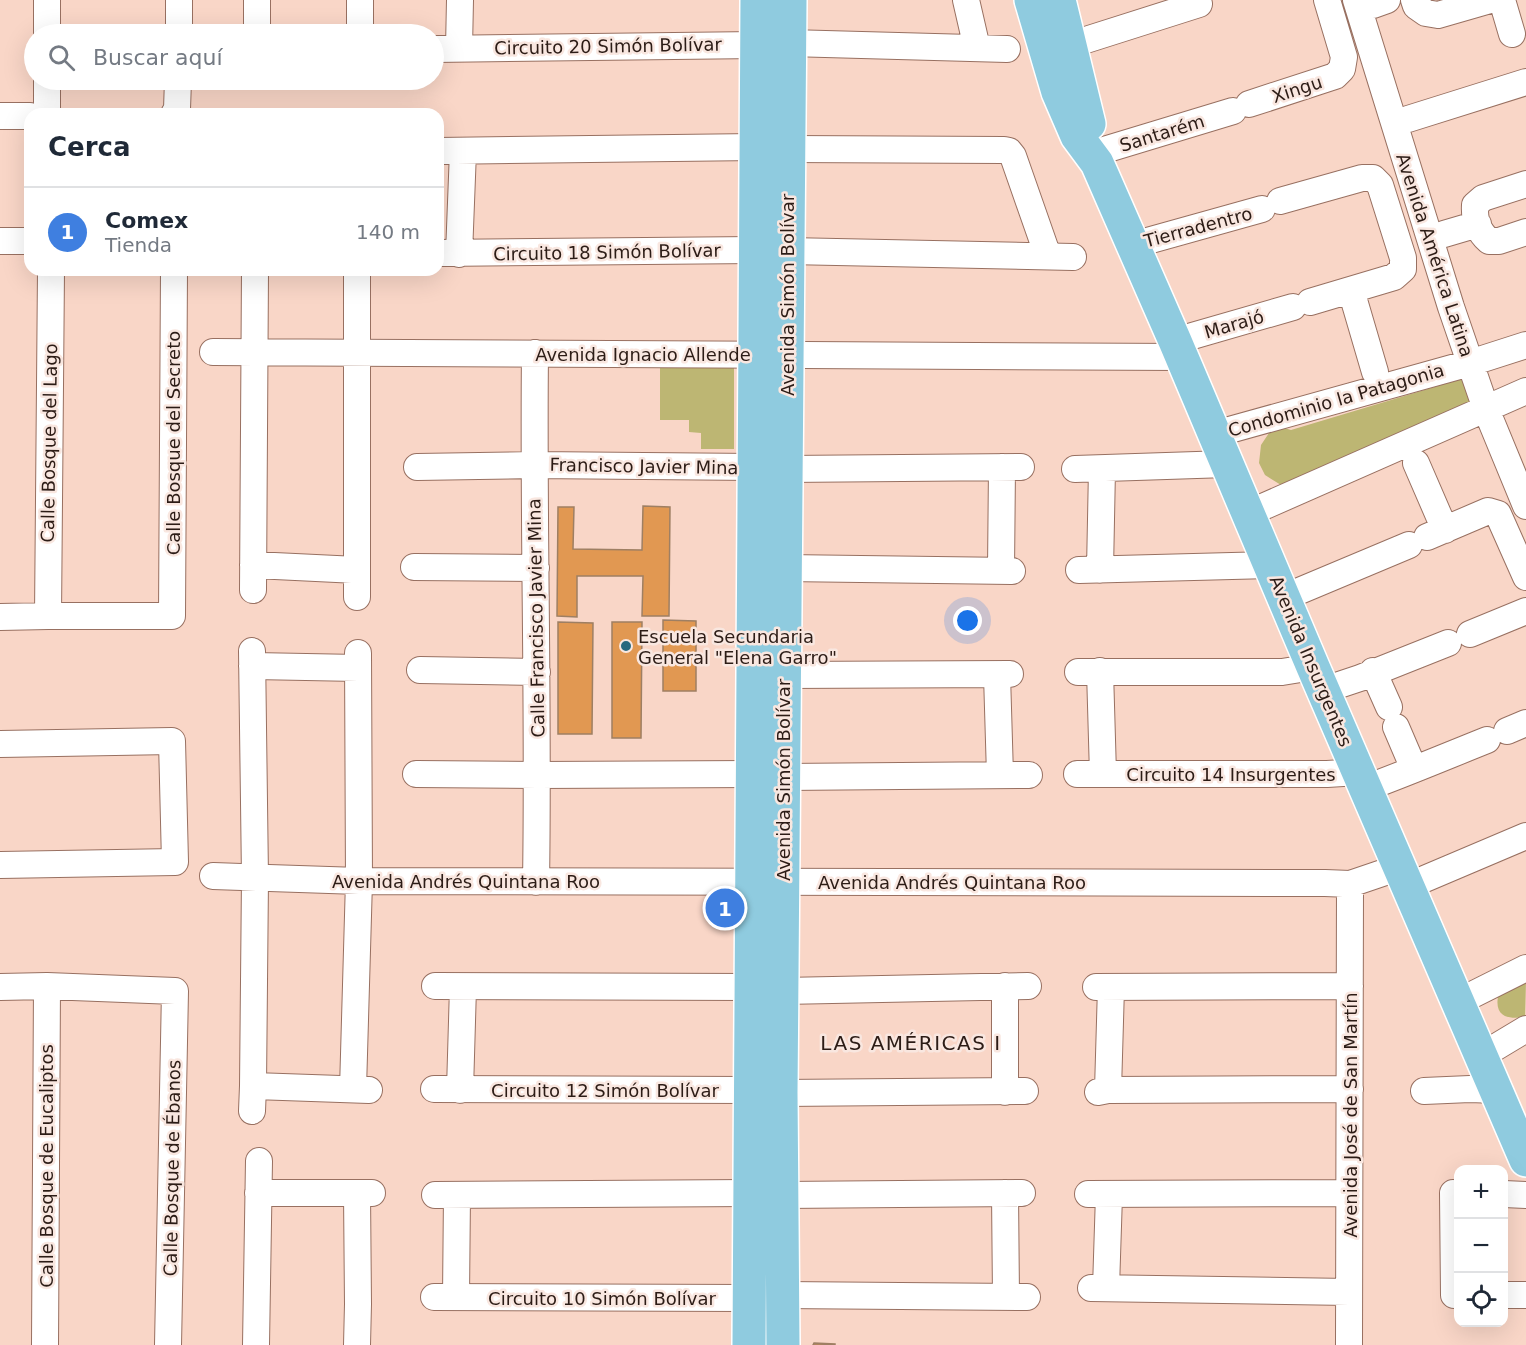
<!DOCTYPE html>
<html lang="es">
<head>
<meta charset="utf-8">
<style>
	body { margin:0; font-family:"DejaVu Sans",sans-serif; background:#f2f2f3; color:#1f2937 }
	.controls { position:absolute; right:18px; bottom:18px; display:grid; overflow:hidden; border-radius:12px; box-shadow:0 6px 24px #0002 }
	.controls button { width:54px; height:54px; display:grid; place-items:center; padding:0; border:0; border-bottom:2px solid #e0e1e3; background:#fff; color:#1f2937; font:30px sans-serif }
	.you { position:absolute; left:968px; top:621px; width:21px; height:21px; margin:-15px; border:4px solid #fff; border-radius:50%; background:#1a73e8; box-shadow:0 0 0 9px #1a73e833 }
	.badge { display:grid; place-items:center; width:39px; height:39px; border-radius:50%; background:#db2777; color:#fff; font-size:20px; font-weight:700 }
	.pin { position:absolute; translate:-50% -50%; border:3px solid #fff; box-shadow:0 2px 6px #0006 }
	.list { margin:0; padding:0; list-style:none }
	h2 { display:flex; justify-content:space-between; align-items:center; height:78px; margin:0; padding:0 24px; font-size:26px }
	h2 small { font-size:20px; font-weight:400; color:#747a83 }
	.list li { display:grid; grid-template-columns:39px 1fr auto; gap:18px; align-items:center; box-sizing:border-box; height:90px; padding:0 24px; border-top:2px solid #e0e1e3 }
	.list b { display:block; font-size:22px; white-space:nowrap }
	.list p { margin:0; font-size:20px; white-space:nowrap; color:#747a83 }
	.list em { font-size:20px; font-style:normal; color:#747a83 }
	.icon { flex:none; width:33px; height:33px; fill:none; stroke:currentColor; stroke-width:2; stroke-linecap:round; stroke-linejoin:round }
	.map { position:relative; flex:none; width:1526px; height:1345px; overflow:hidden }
	.search { position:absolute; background:#fff; box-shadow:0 6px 24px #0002; left:24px; top:24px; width:420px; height:66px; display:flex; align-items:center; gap:15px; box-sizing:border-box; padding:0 21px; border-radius:33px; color:#747a83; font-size:22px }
	.panel { position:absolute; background:#fff; box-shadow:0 6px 24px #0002; left:24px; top:108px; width:420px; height:168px; border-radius:18px }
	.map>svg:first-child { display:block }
	.green { fill:#bdb673 }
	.building { fill:#e19852; stroke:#9e7f63; stroke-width:1.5 }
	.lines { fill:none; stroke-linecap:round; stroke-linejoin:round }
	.minor-casing { stroke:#987061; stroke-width:28 }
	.major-casing { stroke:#fff; stroke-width:36 }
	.minor { stroke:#fff; stroke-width:26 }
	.major { stroke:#8fcbdf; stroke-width:33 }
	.poi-dot { fill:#29697e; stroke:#f9e7e0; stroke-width:2 }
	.labels { text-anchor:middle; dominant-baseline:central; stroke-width:5; stroke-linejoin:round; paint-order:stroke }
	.street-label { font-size:18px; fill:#2c1c16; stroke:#f9e7e0 }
	.poi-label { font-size:18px; fill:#2c1c16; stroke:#f9e7e0; text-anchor:start }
	.neighbourhood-label { font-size:20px; letter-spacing:1.5px; fill:#2c1c16; stroke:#f9e7e0 }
</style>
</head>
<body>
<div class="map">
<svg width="1526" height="1345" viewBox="0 0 1526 1345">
	<rect width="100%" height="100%" fill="#f9d6c7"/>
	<path class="green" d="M 660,367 L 734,368 L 734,449 L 701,449 L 701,433 L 689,432 L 689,420 L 660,420 Z
		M 1447,375 L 1463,378 L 1470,385 L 1470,405 L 1281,485 L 1265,475 L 1259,463 L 1261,445 L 1269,433 L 1281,427 L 1291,430 L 1441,385 Z
		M 1526,981 L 1525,1017 C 1505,1020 1493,1015 1499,992 Z"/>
	<path class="building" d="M 643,506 L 670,507 L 669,616 L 642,616 L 643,576 L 577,576 L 577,617 L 557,616 L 558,507 L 574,507 L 573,549 L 642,550 Z
		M 663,620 L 696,621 L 696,691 L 663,691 Z
		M 558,622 L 593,623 L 592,734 L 558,734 Z
		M 612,622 L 642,622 L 641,738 L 612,738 Z
		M 714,891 L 738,892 L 737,926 L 712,925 Z
		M 814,1343 L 835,1344 L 835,1345 L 813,1345 Z"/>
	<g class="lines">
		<defs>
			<path id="minor" d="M 257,0 L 257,34
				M 966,0 L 977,48
				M 1356,0 L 1451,307 L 1486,409 L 1526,506
				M 1414,0 L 1416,6 L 1426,13 L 1438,15 L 1490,0
				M 1502,0 L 1512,34
				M 1373,5 L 1387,0
				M 47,34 L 47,0
				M 179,34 L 179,0
				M 360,34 L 360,0
				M 789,43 L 1007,49
				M 1070,45 L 1199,4
				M 459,48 L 460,0
				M 434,49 L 757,45
				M 1249,104 L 1335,76 L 1342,69 L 1344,57 L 1327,0
				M 47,114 L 47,80
				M 174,114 L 177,109 L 178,80
				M 0,116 L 30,116
				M 1408,119 L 1526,82
				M 789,149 L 1004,150 L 1009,151 L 1013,156 L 1048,256
				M 438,151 L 756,147
				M 1091,154 L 1233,111
				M 1526,184 L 1483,198 L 1475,205 C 1474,220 1478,231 1489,241 L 1499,241 L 1526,232
				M 1280,201 L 1362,178 L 1373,178 L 1380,185 L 1403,258 L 1403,269 L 1394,277 L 1310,302
				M 1444,234 L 1478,224
				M 0,241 L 30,241
				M 1133,245 L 1262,209
				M 788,251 L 1073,257
				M 438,253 L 755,250
				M 459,254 L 463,151
				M 357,270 L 357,597
				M 1351,290 L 1375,372
				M 1175,341 L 1293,307
				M 213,352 L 1182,357
				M 535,353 C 533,530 539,706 536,882
				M 1215,434 L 1470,363 L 1526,345
				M 1416,463 L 1445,530
				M 417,467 L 534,465 L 754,467
				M 786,469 L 1021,467
				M 1075,469 L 1227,464
				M 1249,513 L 1526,391
				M 1427,537 L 1488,511 L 1498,514 L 1526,577
				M 253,565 L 357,570
				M 414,567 L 536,568
				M 785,568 L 1012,571
				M 1001,570 L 1002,467
				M 1079,570 L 1270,565
				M 1100,570 L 1102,469
				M 253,590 L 255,270
				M 1285,597 L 1409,545
				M 48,616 L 51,270
				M 0,617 L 48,616 L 172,616 L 174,270
				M 1470,634 L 1526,611
				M 252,666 L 358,668
				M 420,670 L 537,672
				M 1100,671 L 1103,774
				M 1373,671 L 1389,707
				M 1078,672 L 1282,672 L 1313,667
				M 784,675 L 1010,674
				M 997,675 L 1000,775
				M 1324,690 L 1360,678 L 1448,643
				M 1396,727 L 1414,769
				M 1507,731 L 1526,723
				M 0,744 L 172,741 L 175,862 L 0,865
				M 416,774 L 538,775 L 753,774
				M 1077,774 L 1327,774 L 1359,772
				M 784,777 L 1029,775
				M 1366,788 C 1407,773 1447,756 1487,740
				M 213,876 L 359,881 L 1325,883 L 1350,884 L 1400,867
				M 1408,886 L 1526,836
				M 435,986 L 750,987
				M 1005,986 L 1005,1092
				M 0,987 L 47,986 L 175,991 L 168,1345
				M 1096,987 L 1350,986
				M 783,991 L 1028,986
				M 1458,1002 L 1526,968
				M 1481,1056 L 1526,1029
				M 253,1086 L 369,1090
				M 353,1089 L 359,881 L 358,653
				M 434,1089 L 750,1090
				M 460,1090 L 463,987
				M 1108,1090 L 1111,987
				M 1424,1091 L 1470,1089 L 1496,1090
				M 1098,1092 L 1108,1090 L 1350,1089
				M 781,1093 L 1025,1091
				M 252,1111 L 253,1086 L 255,878 L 252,651
				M 258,1193 L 372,1193
				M 1005,1193 L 1006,1297
				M 1453,1193 L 1454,1295
				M 1088,1194 L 1349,1193
				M 1504,1194 L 1526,1195
				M 435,1195 L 749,1193
				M 783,1195 L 1022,1193
				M 1091,1288 L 1349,1292
				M 1106,1288 L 1109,1195
				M 783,1295 L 1027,1297
				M 1504,1295 L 1526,1295
				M 434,1297 L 748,1298
				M 456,1297 L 457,1195
				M 45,1345 L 47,986
				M 256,1345 L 259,1161
				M 357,1345 L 358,1304 L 357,1193
				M 1349,1345 L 1350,884"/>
			<path id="major" d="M 1031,0 L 1058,92 L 1077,136 L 1097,163 L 1175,341 L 1313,667 L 1526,1160
				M 1059,0 L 1089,124
				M 749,1345 L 757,0
				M 783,1345 L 781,1093 L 790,0"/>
		</defs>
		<use href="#minor" class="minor-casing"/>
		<use href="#major" class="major-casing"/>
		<use href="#minor" class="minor"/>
		<use href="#major" class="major"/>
	</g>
	<circle class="poi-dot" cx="626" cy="646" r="6"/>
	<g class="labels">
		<g class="street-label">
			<text transform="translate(608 46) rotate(-1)">Circuito 20 Simón Bolívar</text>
			<text transform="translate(1297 89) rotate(-18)">Xingu</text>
			<text transform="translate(1162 133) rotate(-17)">Santarém</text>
			<text transform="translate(1198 227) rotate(-15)">Tierradentro</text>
			<text transform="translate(607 252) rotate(-1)">Circuito 18 Simón Bolívar</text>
			<text transform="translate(1435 255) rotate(72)">Avenida América Latina</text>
			<text transform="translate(787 295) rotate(-90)">Avenida Simón Bolívar</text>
			<text transform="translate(1234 324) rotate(-16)">Marajó</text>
			<text x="643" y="354">Avenida Ignacio Allende</text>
			<text transform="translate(1336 400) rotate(-16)">Condominio la Patagonia</text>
			<text transform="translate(49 443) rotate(-89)">Calle Bosque del Lago</text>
			<text transform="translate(173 443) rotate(-90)">Calle Bosque del Secreto</text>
			<text transform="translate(644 466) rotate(1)">Francisco Javier Mina</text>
			<text transform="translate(536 618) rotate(-91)">Calle Francisco Javier Mina</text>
			<text transform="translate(1311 661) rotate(67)">Avenida Insurgentes</text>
			<text x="1231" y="774">Circuito 14 Insurgentes</text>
			<text transform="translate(783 780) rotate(-90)">Avenida Simón Bolívar</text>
			<text x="466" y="881">Avenida Andrés Quintana Roo</text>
			<text x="952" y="882">Avenida Andrés Quintana Roo</text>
			<text x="605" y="1090">Circuito 12 Simón Bolívar</text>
			<text transform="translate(1350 1115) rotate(-90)">Avenida José de San Martín</text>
			<text transform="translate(46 1166) rotate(-90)">Calle Bosque de Eucaliptos</text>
			<text transform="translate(172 1168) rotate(-89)">Calle Bosque de Ébanos</text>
			<text x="602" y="1298">Circuito 10 Simón Bolívar</text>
		</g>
		<g class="poi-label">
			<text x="638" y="636">Escuela Secundaria<tspan x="638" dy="21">General "Elena Garro"</tspan></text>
		</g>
		<g class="neighbourhood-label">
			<text x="911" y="1043">LAS AMÉRICAS I</text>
		</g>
	</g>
</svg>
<div class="controls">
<button>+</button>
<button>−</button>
<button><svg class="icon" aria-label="locate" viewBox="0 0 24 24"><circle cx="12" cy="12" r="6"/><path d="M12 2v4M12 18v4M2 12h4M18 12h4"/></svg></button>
</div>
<div class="you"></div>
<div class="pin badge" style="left:725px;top:908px;background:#3f7fe0">1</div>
<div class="search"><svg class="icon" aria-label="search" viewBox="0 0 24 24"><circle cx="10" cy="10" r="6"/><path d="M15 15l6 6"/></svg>Buscar aquí</div>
<section class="panel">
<h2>Cerca<small></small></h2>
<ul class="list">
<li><span class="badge" style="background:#3f7fe0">1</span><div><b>Comex</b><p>Tienda</p></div><em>140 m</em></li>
</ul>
</section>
</div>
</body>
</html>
